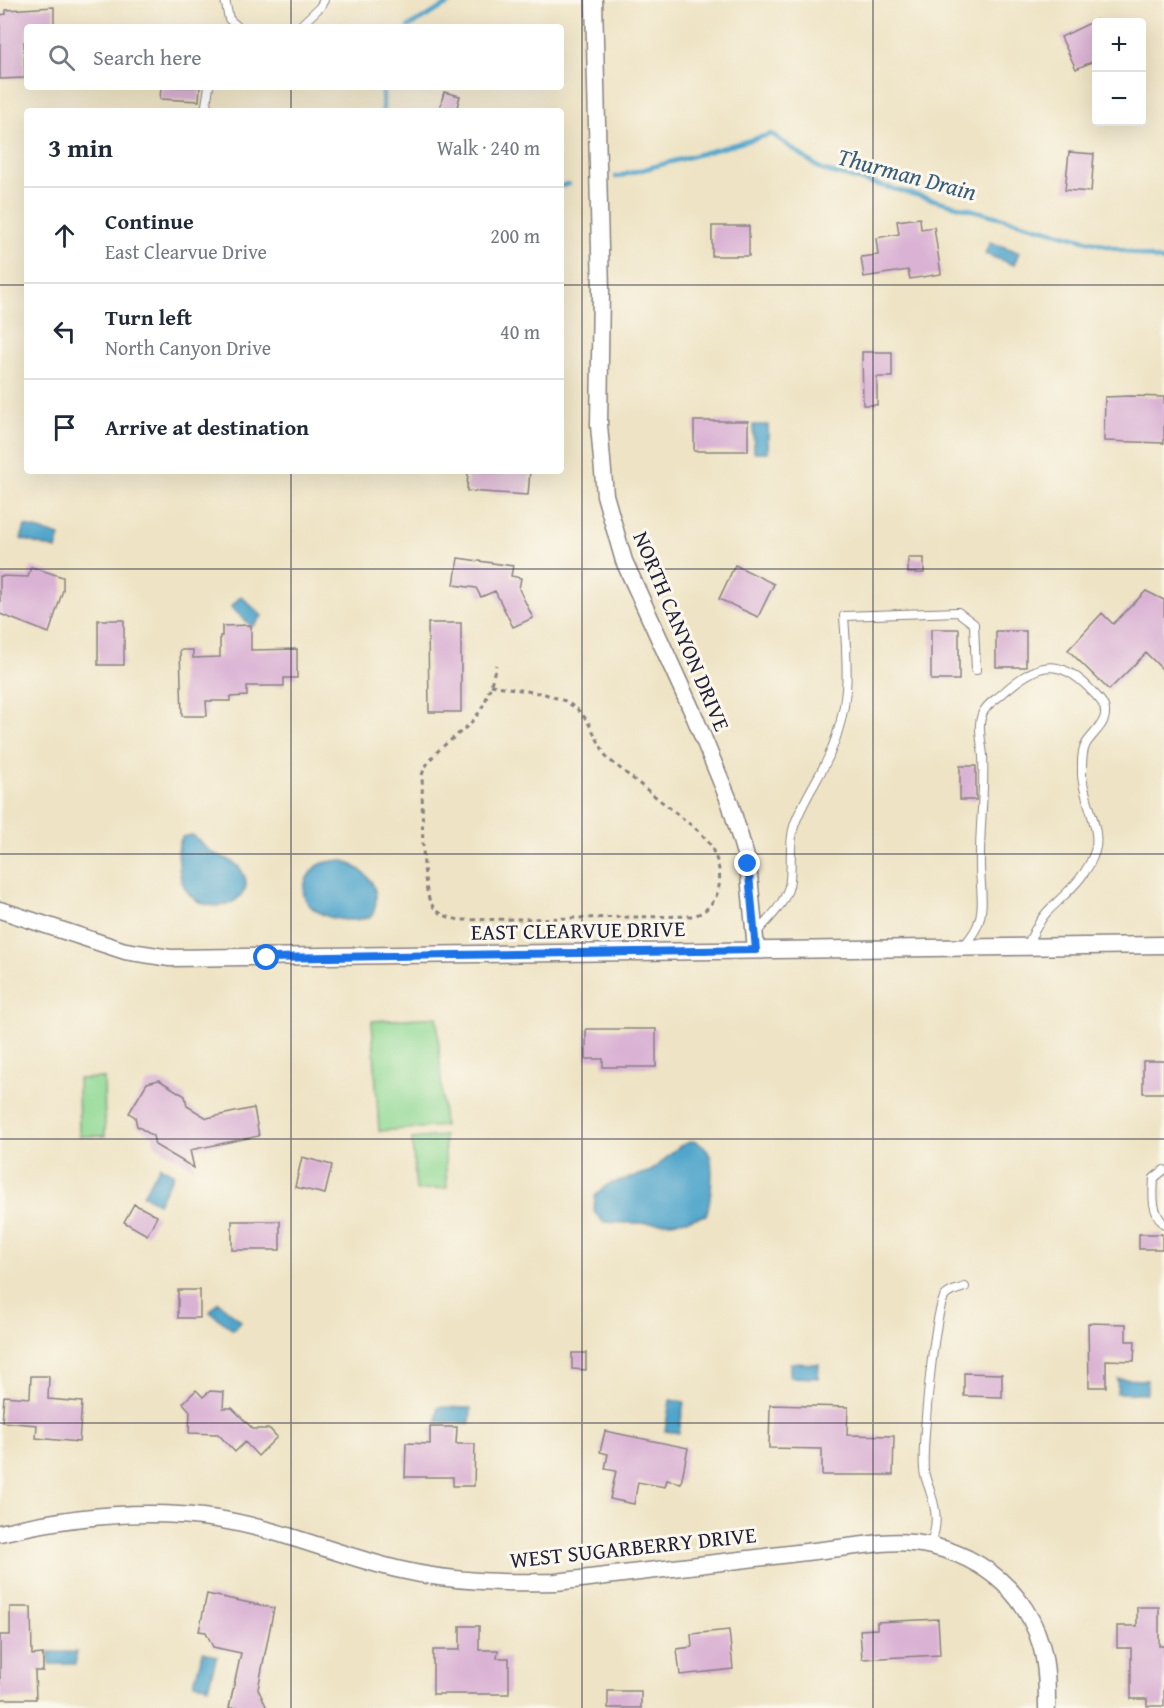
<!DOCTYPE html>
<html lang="en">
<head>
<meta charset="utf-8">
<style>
	body { margin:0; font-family:"Gentium Book Plus",serif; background:#f2f2f3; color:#1f2937 }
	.controls { position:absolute; right:18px; top:18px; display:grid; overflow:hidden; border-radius:6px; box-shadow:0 6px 24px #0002 }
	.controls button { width:54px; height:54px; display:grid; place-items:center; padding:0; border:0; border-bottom:2px solid #e0e1e3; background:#fff; color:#1f2937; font:30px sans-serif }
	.stop { position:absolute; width:18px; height:18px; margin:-14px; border:4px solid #1a73e8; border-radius:50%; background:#fff }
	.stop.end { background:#1a73e8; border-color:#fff; box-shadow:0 2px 6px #0008 }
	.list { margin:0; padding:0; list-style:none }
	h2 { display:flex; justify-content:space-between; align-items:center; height:78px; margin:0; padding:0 24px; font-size:26px }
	h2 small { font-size:20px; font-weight:400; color:#747a83 }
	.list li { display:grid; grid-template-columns:39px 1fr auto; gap:18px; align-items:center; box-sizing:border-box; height:96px; padding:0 24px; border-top:2px solid #e0e1e3 }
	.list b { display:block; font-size:22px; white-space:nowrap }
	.list p { margin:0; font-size:20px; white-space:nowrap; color:#747a83 }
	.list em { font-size:20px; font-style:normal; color:#747a83 }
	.icon { flex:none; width:33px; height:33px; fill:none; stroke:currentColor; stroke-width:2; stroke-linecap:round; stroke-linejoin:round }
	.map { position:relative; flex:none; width:1164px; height:1708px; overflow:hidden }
	.search { position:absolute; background:#fff; box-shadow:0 6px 24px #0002; left:24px; top:24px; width:540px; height:66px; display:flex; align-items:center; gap:15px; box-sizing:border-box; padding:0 21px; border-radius:6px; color:#747a83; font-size:22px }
	.panel { position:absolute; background:#fff; box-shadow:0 6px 24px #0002; left:24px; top:108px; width:540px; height:366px; border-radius:6px }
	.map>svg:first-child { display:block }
	.green { fill:#91d994; stroke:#5a7e68; stroke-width:1.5 }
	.water { fill:#4fa5cb; stroke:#386483; stroke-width:1.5 }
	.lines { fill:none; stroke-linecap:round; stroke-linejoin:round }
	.stream { stroke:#4fa5cb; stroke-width:4.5 }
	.building { fill:#dab2d4 }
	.lane-casing { stroke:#888280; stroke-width:10 }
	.street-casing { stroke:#888280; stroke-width:19 }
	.path { stroke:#888280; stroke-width:3; stroke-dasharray:4.5 4.5; stroke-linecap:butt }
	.lane { stroke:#fff; stroke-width:8 }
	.street { stroke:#fff; stroke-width:16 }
	.route { stroke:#1a73e8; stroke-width:8 }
	.grid { fill:none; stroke:#22223b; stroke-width:1.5; stroke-opacity:0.55 }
	.labels { text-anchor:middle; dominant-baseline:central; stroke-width:6; stroke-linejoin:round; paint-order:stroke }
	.street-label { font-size:22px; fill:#22223b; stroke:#fbf7ec }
	.water-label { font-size:24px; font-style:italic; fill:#365d7c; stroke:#fbf7ec }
</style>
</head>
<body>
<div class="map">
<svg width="1164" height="1708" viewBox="0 0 1164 1708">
	<rect width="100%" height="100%" fill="#fbf7ec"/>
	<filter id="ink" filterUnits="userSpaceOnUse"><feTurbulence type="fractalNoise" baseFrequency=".0167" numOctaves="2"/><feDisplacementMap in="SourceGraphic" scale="12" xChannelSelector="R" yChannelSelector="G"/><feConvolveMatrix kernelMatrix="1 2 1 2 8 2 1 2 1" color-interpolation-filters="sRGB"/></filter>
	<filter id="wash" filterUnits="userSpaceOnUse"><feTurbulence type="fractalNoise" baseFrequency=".008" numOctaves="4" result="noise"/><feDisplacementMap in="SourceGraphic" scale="24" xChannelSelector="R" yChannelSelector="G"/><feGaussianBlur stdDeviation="1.35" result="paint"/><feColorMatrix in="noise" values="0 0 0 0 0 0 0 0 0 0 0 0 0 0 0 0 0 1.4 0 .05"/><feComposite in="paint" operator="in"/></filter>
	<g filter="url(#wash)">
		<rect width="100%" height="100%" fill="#eee3c4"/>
		<path class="green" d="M 437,1017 L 444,1126 L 379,1131 L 372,1021 Z
			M 104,1078 L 105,1136 L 79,1136 L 78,1079 Z
			M 444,1136 L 447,1188 L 416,1190 L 412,1139 Z"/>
		<path class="water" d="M 990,242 L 1019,252 L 1014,265 L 985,254 Z
			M 753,425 L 768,425 L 768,452 L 754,452 Z
			M 25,526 L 60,536 L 56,549 L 21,539 Z
			M 241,596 L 262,616 L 252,627 L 231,607 Z
			M 192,835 C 200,840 204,848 213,853 C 224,858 237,861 243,873 C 262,908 181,928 179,864 C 178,853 177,847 182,837 Z
			M 342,860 C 368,871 384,888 372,916 C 352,924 320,920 307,902 C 298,890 308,872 319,865 C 326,861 334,861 342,860 Z
			M 693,1141 C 701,1143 707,1148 710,1156 C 714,1169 711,1203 706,1215 C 673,1226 637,1223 603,1222 L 594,1212 L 595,1196 L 607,1185 L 651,1171 L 680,1146 Z
			M 160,1166 L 174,1174 L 158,1203 L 143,1195 Z
			M 218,1302 L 241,1321 L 233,1330 L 210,1312 Z
			M 790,1363 L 819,1364 L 818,1378 L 790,1377 Z
			M 1118,1379 L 1147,1380 L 1147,1394 L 1117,1393 Z
			M 670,1400 L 684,1402 L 679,1433 L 665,1431 Z
			M 438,1407 L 471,1408 L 470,1423 L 437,1422 Z
			M 49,1652 L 76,1652 L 76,1664 L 49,1664 Z
			M 203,1652 L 217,1656 L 208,1687 L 194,1683 Z"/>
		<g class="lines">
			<path class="stream" d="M 408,27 L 455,0
				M 383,111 L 383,87
				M 616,177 L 772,134 L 822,170 L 1164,261
				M 561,186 L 568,184"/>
		</g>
		<g id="blocks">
			<path class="building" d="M 54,7 L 54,25 L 27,27 L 27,42 L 24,42 L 25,78 L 0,79 L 0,15 L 6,14 L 6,10 Z
				M 1096,20 L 1096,60 L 1076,69 L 1061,37 Z
				M 161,87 L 200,87 L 199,101 L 160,99 Z
				M 444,92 L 460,96 L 456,111 L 439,111 Z
				M 1069,152 L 1094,154 L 1091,192 L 1065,190 Z
				M 920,218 L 921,229 L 934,227 L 941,274 L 910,279 L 908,270 L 864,277 L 861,257 L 878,255 L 876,238 L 899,234 L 897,221 Z
				M 712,226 L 749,226 L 749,256 L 712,256 Z
				M 862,352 L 892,352 L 892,377 L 877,377 L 877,405 L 863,405 Z
				M 1131,396 L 1164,397 L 1164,443 L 1104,441 L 1105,397 Z
				M 694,421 L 748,421 L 748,451 L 694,451 Z
				M 468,471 L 530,471 L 528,495 L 467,491 Z
				M 458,558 L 513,566 L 511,576 L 521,578 L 519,589 L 533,618 L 513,627 L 495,591 L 481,597 L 476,588 L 454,585 Z
				M 908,558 L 924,558 L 924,573 L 908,573 Z
				M 735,565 L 774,584 L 758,617 L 719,599 Z
				M 31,567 L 63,577 L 63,590 L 49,633 L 0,614 L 0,576 L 28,577 Z
				M 1146,591 L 1164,600 L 1164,671 L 1146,653 L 1109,690 L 1068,650 L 1102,613 L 1113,624 Z
				M 98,620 L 124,620 L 124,665 L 98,665 Z
				M 428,623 L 461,623 L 461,712 L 429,712 Z
				M 251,625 L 251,650 L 297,649 L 297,678 L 284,678 L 284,686 L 247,686 L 247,696 L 230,697 L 230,701 L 206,701 L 207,716 L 182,716 L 180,650 L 193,650 L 193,658 L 220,657 L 220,636 L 222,636 L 222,626 Z
				M 931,629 L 959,629 L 959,680 L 931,680 Z
				M 996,631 L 1026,631 L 1026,667 L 996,667 Z
				M 960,766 L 976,766 L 976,800 L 960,800 Z
				M 586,1029 L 656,1029 L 656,1067 L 603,1067 L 603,1059 L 586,1059 Z
				M 1143,1061 L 1164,1061 L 1164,1093 L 1143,1093 Z
				M 159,1080 L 185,1096 L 187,1106 L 207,1118 L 254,1108 L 259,1136 L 190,1150 L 194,1168 L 155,1145 L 153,1136 L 137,1126 L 135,1117 L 129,1113 L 147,1083 Z
				M 302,1157 L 332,1165 L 325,1194 L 295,1187 Z
				M 134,1204 L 157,1216 L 147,1235 L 124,1222 Z
				M 232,1221 L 280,1221 L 280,1250 L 232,1250 Z
				M 1139,1234 L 1162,1234 L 1162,1249 L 1139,1249 Z
				M 178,1290 L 200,1290 L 200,1318 L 178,1318 Z
				M 1088,1323 L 1126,1324 L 1126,1341 L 1135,1341 L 1134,1361 L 1106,1360 L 1106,1387 L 1089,1387 Z
				M 572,1353 L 586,1353 L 586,1370 L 572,1369 Z
				M 964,1373 L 1002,1374 L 1002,1397 L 964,1396 Z
				M 31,1376 L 49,1376 L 48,1399 L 82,1402 L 79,1442 L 36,1438 L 37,1425 L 2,1422 L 4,1396 L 30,1398 Z
				M 196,1390 L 203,1397 L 210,1391 L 224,1392 L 223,1408 L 232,1408 L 253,1429 L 270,1429 L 277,1437 L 258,1456 L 245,1442 L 235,1452 L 218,1434 L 189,1433 L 190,1411 L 183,1403 Z
				M 770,1405 L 848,1407 L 847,1435 L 894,1436 L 893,1475 L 822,1475 L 822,1449 L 769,1448 Z
				M 430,1427 L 457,1427 L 456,1444 L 475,1444 L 474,1486 L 453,1486 L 453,1477 L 405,1477 L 406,1443 L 430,1444 Z
				M 605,1431 L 688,1448 L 681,1483 L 667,1480 L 665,1487 L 638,1482 L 634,1504 L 610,1499 L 616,1471 L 605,1469 L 608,1454 L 600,1452 Z
				M 207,1594 L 274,1608 L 258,1689 L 267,1708 L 229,1708 L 241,1653 L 213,1647 L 206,1632 L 199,1631 Z
				M 10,1607 L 31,1607 L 32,1655 L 43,1654 L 43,1671 L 35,1671 L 36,1699 L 0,1699 L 0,1635 L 10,1635 Z
				M 1137,1607 L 1159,1607 L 1159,1646 L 1164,1646 L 1164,1706 L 1147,1706 L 1147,1699 L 1131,1699 L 1131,1648 L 1117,1648 L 1117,1626 L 1137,1626 Z
				M 938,1619 L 940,1655 L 862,1659 L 860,1630 L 877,1629 L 877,1622 Z
				M 460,1626 L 479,1626 L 479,1650 L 498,1650 L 497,1658 L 509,1658 L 509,1694 L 433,1694 L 433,1650 L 460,1650 Z
				M 729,1630 L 733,1669 L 680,1675 L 677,1649 L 692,1647 L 691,1634 Z
				M 608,1691 L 641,1691 L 641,1708 L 608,1708 Z"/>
		</g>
	</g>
	<g filter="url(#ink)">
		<use href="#blocks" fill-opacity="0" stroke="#888280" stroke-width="1.5"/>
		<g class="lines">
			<defs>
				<path id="lane" d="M 225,0 L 229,19 L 238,27
					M 299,27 L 320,7 L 324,0
					M 205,111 L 209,87
					M 755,934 C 768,920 784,905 789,886 C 793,867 788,845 794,826 C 802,802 818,780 829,756 C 851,704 848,671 844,616 L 958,612 L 974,624 L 976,670
					M 963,947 C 968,940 975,933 978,924 C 985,907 980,884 980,866 C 979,829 985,792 983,756 C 982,742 975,720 986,708 C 990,702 998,698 1003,693 C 1035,665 1056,655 1089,688 C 1096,696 1106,703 1105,714 C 1105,725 1091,735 1086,744 C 1081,753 1082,765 1082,775 C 1083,798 1102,830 1095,851 C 1087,877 1066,893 1048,911 C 1038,921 1033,934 1027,946
					M 1164,1170 L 1154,1178 C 1153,1195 1151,1211 1164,1224
					M 931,1544 C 938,1523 937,1512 930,1491 C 928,1484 924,1476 924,1469 C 922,1446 934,1311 945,1296 C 949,1291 959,1289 965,1287"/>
				<path id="street" d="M 594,0 L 601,291 L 599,425 L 605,495 L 624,561 L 693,713 L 730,803 L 748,864 L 756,950
					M 0,910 L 125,951 L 170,958 L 1164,945
					M 0,1533 C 71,1516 144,1508 217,1519 C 281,1529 339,1556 401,1570 C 452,1582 504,1583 556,1582 L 881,1543 C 950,1536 1021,1575 1041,1645 C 1047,1666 1047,1686 1047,1708"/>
			</defs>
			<use href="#lane" class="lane-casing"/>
			<use href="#street" class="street-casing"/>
			<path class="path" d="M 491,685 L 545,694 L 565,701 L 577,709 L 587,720 L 607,758 L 701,833 C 705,838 710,843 712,849 C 725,873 723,907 693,916 L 460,920 C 449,918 438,914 432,905 C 420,890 423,799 422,775 C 432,745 466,736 481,709 C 489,696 492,680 496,665"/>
			<use href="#lane" class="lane"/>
			<use href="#street" class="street"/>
		</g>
	</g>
	<g class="lines" filter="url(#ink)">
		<path class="route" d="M 267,958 L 756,950 L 748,864"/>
	</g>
	<path class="grid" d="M 291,0 L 291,27M 582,0 L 582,1708M 873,0 L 873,1708M 291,87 L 291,111M 0,285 L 27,285M 561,285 L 1164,285M 291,471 L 291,1708M 0,569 L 1164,569M 0,854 L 1164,854M 0,1139 L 1164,1139M 0,1423 L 1164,1423"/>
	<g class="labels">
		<g class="street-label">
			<text transform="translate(682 631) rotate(67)">NORTH CANYON DRIVE</text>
			<text transform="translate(578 930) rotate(-1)">EAST CLEARVUE DRIVE</text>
			<text transform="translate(633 1547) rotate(-6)">WEST SUGARBERRY DRIVE</text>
		</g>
		<g class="water-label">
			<text transform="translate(907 174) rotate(15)">Thurman Drain</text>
		</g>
	</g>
</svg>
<div class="controls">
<button>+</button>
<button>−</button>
</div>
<div class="stop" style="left:267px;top:958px"></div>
<div class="stop end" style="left:748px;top:864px"></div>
<div class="search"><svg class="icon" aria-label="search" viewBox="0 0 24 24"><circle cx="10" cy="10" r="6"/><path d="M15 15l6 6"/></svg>Search here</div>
<section class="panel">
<h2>3 min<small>Walk · 240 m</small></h2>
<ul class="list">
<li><svg class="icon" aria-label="ahead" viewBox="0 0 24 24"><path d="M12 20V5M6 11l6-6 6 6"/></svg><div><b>Continue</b><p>East Clearvue Drive</p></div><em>200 m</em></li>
<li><svg class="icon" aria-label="left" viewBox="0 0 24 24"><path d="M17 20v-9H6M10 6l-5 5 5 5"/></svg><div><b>Turn left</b><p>North Canyon Drive</p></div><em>40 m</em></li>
<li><svg class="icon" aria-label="arrive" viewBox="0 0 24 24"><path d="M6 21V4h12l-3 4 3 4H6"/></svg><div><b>Arrive at destination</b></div></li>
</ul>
</section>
</div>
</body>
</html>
